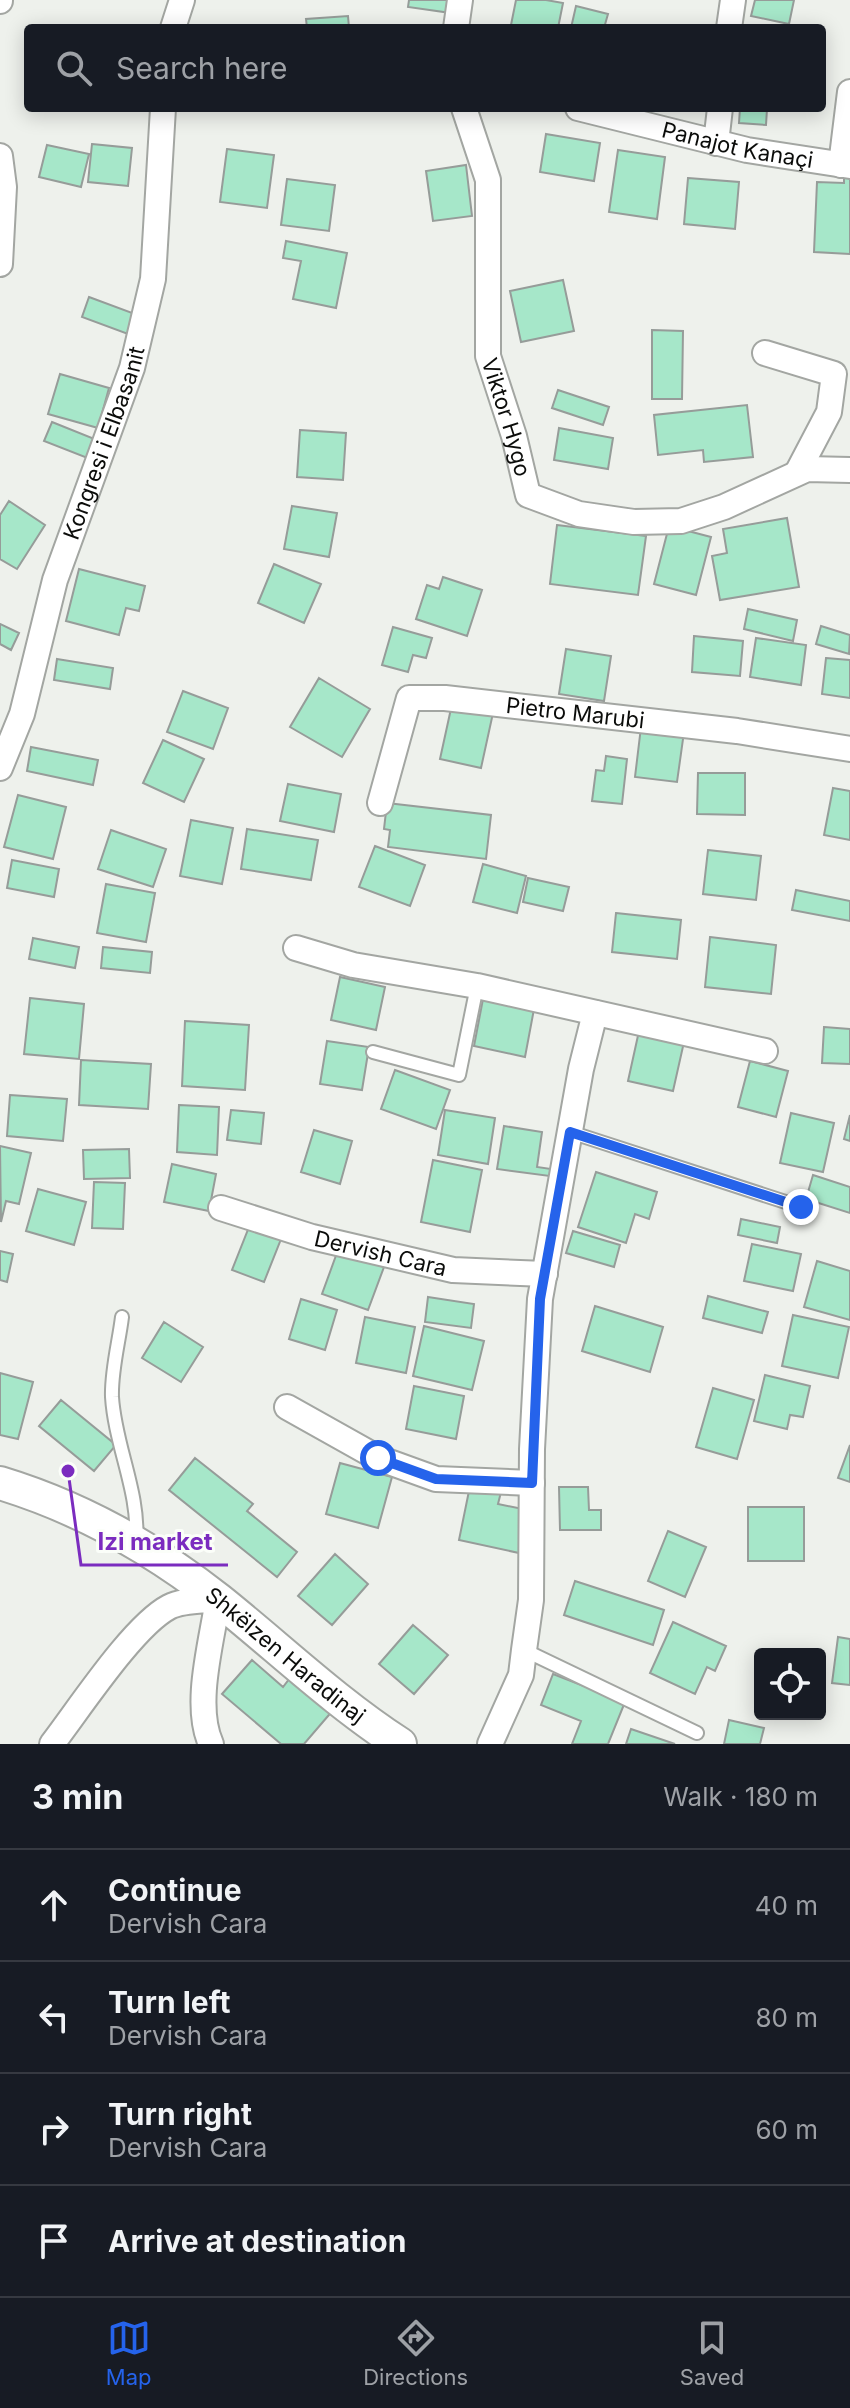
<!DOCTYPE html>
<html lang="en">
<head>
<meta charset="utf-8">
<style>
	body { margin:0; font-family:Inter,sans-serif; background:#20242c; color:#f1f3f6 }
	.controls { position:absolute; right:24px; bottom:24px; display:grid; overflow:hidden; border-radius:8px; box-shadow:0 4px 20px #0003 }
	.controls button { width:72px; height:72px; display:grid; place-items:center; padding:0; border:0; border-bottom:2px solid #363941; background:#171b24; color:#f1f3f6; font:40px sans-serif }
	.stop { position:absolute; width:24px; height:24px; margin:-18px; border:6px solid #2563eb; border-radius:50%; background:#fff }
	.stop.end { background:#2563eb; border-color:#fff; box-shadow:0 2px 8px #0008 }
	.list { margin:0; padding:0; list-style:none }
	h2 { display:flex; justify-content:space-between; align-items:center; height:104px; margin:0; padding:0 32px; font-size:34px }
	h2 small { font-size:26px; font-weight:400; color:#9ea1a6 }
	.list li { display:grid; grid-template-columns:52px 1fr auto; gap:24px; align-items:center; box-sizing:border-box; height:112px; padding:0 32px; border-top:2px solid #363941 }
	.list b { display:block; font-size:30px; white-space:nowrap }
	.list p { margin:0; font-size:26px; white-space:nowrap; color:#9ea1a6 }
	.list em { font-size:26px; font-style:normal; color:#9ea1a6 }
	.icon { flex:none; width:44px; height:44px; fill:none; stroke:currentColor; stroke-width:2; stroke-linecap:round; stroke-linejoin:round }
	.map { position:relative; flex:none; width:850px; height:1744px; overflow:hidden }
	.search { position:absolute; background:#171b24; box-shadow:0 4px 20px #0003; left:24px; right:24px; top:24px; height:88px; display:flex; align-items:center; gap:20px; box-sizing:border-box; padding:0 28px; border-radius:8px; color:#9ea1a6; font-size:30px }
	.sheet { height:552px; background:#171b24 }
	nav { display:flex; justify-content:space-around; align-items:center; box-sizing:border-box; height:112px; border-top:2px solid #363941; background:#171b24; font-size:22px; color:#9ea1a6 }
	nav a { display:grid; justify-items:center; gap:4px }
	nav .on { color:#2563eb }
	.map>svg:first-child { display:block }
	.building { fill:#a6e7c9; stroke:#969c99; stroke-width:2 }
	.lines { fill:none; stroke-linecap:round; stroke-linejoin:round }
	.service-casing { stroke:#a3a6a2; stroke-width:16 }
	.minor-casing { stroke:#a3a6a2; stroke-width:28 }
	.tertiary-casing { stroke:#a3a6a2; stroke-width:36 }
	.service { stroke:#fff; stroke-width:12 }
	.minor { stroke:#fff; stroke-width:24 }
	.tertiary { stroke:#fff; stroke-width:32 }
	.route { stroke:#2563eb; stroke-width:10 }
	.labels { text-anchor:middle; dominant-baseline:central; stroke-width:6; stroke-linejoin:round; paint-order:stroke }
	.street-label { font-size:22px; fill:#0b0c0a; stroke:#fbfef9 }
	.leader { fill:none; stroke:#7b2cbf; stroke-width:3 }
	.callout-dot { fill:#7b2cbf; stroke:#fbfef9; stroke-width:3 }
	.callout-label { font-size:24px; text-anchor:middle; font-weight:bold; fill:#7b2cbf; stroke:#fbfef9; stroke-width:6; stroke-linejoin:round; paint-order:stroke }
</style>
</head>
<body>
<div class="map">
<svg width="850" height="1744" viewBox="0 0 850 1744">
	<rect width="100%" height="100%" fill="#eef1ec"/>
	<path class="building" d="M 409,0 L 453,0 L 451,13 L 408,7 Z
		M 516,0 L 546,0 L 563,3 L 558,28 L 528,28 L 511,25 Z
		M 755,0 L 794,0 L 789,24 L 751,16 Z
		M 576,6 L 608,14 L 604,28 L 571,28 Z
		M 348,16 L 349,28 L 307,28 L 306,19 Z
		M 740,108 L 791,108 L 767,109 L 766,125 L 739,123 Z
		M 546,134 L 600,143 L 594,181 L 540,172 Z
		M 92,144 L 132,148 L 128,186 L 88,182 Z
		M 47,145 L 89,154 L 81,187 L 39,177 Z
		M 227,149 L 274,155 L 267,208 L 220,202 Z
		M 618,150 L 665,157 L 657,219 L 609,212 Z
		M 466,165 L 472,216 L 433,221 L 426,171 Z
		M 844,175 L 850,175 L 850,254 L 814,252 L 817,182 L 844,183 Z
		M 688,178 L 739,182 L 735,229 L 684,224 Z
		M 287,179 L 335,185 L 329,231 L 281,225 Z
		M 286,241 L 347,253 L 336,308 L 293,299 L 301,261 L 283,258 Z
		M 563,280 L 574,331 L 521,342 L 510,291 Z
		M 89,297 L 135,314 L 128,334 L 82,317 Z
		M 652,330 L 683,331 L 682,399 L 652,399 Z
		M 60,374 L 109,388 L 98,428 L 48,414 Z
		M 558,390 L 609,407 L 603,425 L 552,408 Z
		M 747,405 L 753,457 L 704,462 L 703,450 L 658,455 L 654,415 Z
		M 52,422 L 97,440 L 90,459 L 44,441 Z
		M 559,428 L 613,438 L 608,469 L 554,460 Z
		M 300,430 L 346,433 L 343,480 L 297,477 Z
		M 9,501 L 45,525 L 17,569 L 0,559 L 0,515 Z
		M 292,506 L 337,513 L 329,557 L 284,549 Z
		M 787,518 L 799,587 L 720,600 L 712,556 L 727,553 L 723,529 Z
		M 557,525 L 646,536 L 638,595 L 550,584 Z
		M 669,526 L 711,537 L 696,595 L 654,584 Z
		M 274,564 L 321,584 L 304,623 L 258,603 Z
		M 79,569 L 145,586 L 139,611 L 126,608 L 119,635 L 66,621 Z
		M 443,577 L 482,590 L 467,636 L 416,619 L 427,585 L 439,589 Z
		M 748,609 L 797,620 L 793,641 L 744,629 Z
		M 0,624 L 19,633 L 11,650 L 0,644 Z
		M 821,626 L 850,635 L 849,654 L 816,644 Z
		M 393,627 L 432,638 L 426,658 L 413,655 L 408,672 L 382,665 Z
		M 694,636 L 743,641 L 740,676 L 692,672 Z
		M 756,638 L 806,645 L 801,685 L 750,677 Z
		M 566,649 L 611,656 L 604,701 L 559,694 Z
		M 826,658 L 850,660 L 850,698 L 822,694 Z
		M 57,659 L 113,668 L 110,689 L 54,680 Z
		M 319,678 L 370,709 L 342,757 L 290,727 Z
		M 183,691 L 228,708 L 213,749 L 167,732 Z
		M 452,704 L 493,713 L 481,768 L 440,759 Z
		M 641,727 L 684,732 L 677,782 L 635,777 Z
		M 163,740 L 204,759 L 184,802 L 143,783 Z
		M 31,747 L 98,760 L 93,785 L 27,771 Z
		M 606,756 L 627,759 L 622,804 L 592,801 L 596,770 L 604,771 Z
		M 698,773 L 745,773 L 745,815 L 697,814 Z
		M 288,784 L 341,794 L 334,832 L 280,821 Z
		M 833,788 L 850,791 L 850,840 L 824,835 Z
		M 18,795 L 66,807 L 53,859 L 4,847 Z
		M 387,803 L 491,815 L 486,859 L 388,847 L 390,830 L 384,829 Z
		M 191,820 L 233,828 L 222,884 L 180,876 Z
		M 247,829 L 318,840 L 311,880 L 241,869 Z
		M 111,830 L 166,849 L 153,887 L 98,869 Z
		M 375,846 L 425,865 L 410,906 L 359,887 Z
		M 708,850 L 761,856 L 756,900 L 703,894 Z
		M 12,860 L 59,869 L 54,897 L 7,888 Z
		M 483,864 L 526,876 L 517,913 L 473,902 Z
		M 528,878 L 569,887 L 563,911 L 523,902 Z
		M 106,884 L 155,893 L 146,942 L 97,933 Z
		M 796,890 L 850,901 L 850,921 L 792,910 Z
		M 616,913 L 681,920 L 677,959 L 612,952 Z
		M 710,937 L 776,945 L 771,994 L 705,987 Z
		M 33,938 L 79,947 L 75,968 L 29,959 Z
		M 103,947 L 152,952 L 150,973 L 101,968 Z
		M 340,977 L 385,987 L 376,1030 L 331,1020 Z
		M 30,998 L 84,1004 L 79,1059 L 24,1054 Z
		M 483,999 L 534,1009 L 525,1057 L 474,1046 Z
		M 185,1021 L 249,1025 L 245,1090 L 182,1086 Z
		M 824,1027 L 850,1029 L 850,1064 L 822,1063 Z
		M 639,1031 L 684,1042 L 673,1091 L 628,1081 Z
		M 327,1041 L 369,1047 L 362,1090 L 320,1084 Z
		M 81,1060 L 151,1064 L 148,1109 L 79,1105 Z
		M 750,1061 L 788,1071 L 776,1117 L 738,1107 Z
		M 395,1070 L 450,1090 L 436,1129 L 381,1109 Z
		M 10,1095 L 67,1099 L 63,1141 L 7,1136 Z
		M 179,1105 L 219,1107 L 217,1155 L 177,1152 Z
		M 231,1110 L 264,1113 L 261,1144 L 227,1140 Z
		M 445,1110 L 495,1118 L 488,1164 L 438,1155 Z
		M 791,1113 L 834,1123 L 823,1172 L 780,1163 Z
		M 850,1115 L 850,1141 L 844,1139 Z
		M 504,1126 L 542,1132 L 537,1167 L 558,1170 L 557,1177 L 497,1169 Z
		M 314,1130 L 352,1141 L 340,1184 L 301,1172 Z
		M 0,1146 L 31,1153 L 19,1204 L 6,1201 L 1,1222 Z
		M 129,1149 L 130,1178 L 84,1179 L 83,1150 Z
		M 433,1160 L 482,1170 L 470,1232 L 421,1222 Z
		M 172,1164 L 216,1174 L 209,1211 L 164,1202 Z
		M 596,1172 L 657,1192 L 649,1219 L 635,1214 L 626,1243 L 578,1227 Z
		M 813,1175 L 850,1187 L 850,1213 L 806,1199 Z
		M 94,1182 L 125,1183 L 123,1229 L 92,1228 Z
		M 38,1189 L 86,1202 L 74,1245 L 26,1231 Z
		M 741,1219 L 780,1227 L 777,1243 L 738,1235 Z
		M 251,1222 L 283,1234 L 264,1282 L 232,1270 Z
		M 573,1231 L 620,1245 L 614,1267 L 566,1253 Z
		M 752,1244 L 801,1254 L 793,1291 L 744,1281 Z
		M 338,1250 L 384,1267 L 368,1310 L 322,1294 Z
		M 0,1251 L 13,1254 L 7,1282 L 0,1280 Z
		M 817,1261 L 850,1271 L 850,1320 L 804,1307 Z
		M 708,1296 L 768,1312 L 762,1333 L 703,1318 Z
		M 428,1297 L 474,1304 L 471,1328 L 425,1322 Z
		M 301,1299 L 337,1310 L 325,1350 L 289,1339 Z
		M 595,1306 L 663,1327 L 650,1372 L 582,1351 Z
		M 793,1315 L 849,1327 L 838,1378 L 782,1366 Z
		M 365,1317 L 415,1327 L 406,1373 L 356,1363 Z
		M 164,1322 L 203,1347 L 181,1382 L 142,1358 Z
		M 424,1326 L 484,1341 L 472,1390 L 413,1376 Z
		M 0,1373 L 33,1382 L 18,1439 L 0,1435 Z
		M 765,1375 L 810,1386 L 803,1417 L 790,1415 L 787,1429 L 754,1421 Z
		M 414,1386 L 464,1396 L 456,1439 L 406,1429 Z
		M 713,1388 L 754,1400 L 737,1459 L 696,1447 Z
		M 61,1400 L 116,1445 L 94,1471 L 39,1426 Z
		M 850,1445 L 850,1482 L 838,1478 Z
		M 195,1458 L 253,1504 L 247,1511 L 297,1552 L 277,1577 L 169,1490 Z
		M 340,1463 L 392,1477 L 378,1528 L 326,1514 Z
		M 470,1486 L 501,1492 L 498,1504 L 528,1510 L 519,1553 L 459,1540 Z
		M 559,1487 L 588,1487 L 589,1510 L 601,1510 L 601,1530 L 560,1530 Z
		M 748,1507 L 804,1507 L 804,1561 L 748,1561 Z
		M 668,1531 L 706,1547 L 685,1597 L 648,1581 Z
		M 335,1554 L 368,1584 L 332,1625 L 298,1596 Z
		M 575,1581 L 664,1610 L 653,1645 L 564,1615 Z
		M 673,1622 L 726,1646 L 715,1671 L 707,1667 L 695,1694 L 650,1673 Z
		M 413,1625 L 448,1655 L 414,1694 L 379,1664 Z
		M 838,1637 L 850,1639 L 850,1685 L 832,1683 Z
		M 252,1660 L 283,1687 L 293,1674 L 334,1709 L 304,1744 L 281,1744 L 222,1694 Z
		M 553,1674 L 625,1702 L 608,1744 L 572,1744 L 581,1721 L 541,1705 Z
		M 729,1720 L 764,1728 L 760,1744 L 724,1744 Z
		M 631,1729 L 675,1744 L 626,1744 Z"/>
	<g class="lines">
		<defs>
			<path id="service" d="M 373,1052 L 459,1075 L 477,986
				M 570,1132 L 801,1207
				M 122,1317 C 119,1342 111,1371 112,1397 C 115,1446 140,1493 136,1542
				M 524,1650 L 697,1733"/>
			<g id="minor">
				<path d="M 0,1 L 0,0"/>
				<path d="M 173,28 L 182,0"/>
				<path d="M 456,28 L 460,0"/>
				<path d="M 729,28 L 733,0"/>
				<path id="s1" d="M 464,108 L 488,180 L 488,356 L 514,436 L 528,495 L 579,514 L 634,522 L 681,521 L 724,507 L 807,469 L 850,470"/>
				<path id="s2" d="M 578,108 L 747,150 L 850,166"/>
				<path d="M 716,143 L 720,108"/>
				<path d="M 0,156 L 4,187 L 0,264"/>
				<path d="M 841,165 L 850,92"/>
				<path d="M 765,353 L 834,374 L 829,412 L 797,473"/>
				<path id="s3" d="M 0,768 L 22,714 L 55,580 L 132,368 L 153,279 L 163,108"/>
				<path id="s4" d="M 380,803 L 409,698 L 445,698 L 737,731 L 850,749"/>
				<path d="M 296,948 L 353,965 L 477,986 L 765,1051"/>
				<path id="s5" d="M 221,1208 L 312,1237 L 453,1270 L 545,1274"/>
				<path d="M 287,1407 L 378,1458 L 436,1479 L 532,1483"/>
				<path d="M 52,1744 C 79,1709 133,1626 169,1607 C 182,1600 204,1601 218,1599 C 212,1641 193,1705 211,1744"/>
				<path d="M 490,1744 L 521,1675 L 524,1650 L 531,1600 L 532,1449 L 540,1299 L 581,1069 L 595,1013"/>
			</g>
			<g id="tertiary">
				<path id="s6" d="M 0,1483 C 79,1507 154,1549 219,1600 C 279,1648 335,1702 400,1744"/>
			</g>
		</defs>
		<use href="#service" class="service-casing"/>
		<use href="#minor" class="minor-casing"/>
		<use href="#tertiary" class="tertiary-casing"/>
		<use href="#service" class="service"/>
		<use href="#minor" class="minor"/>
		<use href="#tertiary" class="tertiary"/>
	</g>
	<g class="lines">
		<path class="route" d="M 378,1458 L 436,1479 L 532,1483 L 540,1299 L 570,1132 L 801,1207"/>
	</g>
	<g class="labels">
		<g class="street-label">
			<text stroke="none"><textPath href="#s2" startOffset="164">Panajot Kanaçi</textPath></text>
			<text stroke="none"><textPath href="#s1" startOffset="316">Viktor Hygo</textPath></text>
			<text stroke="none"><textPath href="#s3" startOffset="342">Kongresi i Elbasanit</textPath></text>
			<text stroke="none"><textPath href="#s4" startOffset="276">Pietro Marubi</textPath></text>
			<text stroke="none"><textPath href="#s5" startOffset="166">Dervish Cara</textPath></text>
			<text stroke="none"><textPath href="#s6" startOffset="336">Shkëlzen Haradinaj</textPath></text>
		</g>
	</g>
	<path class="leader" d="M68 1471L81 1565H228"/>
	<circle class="callout-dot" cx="68" cy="1471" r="8"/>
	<g class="callout-label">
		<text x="155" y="1550">Izi market</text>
	</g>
</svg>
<div class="controls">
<button><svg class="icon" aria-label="locate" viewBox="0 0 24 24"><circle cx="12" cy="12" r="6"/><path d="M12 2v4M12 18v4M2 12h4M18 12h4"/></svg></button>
</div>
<div class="stop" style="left:378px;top:1458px"></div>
<div class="stop end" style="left:801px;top:1207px"></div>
<div class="search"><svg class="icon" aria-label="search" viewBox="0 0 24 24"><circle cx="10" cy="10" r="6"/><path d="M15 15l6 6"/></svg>Search here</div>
</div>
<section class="sheet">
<h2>3 min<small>Walk · 180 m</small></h2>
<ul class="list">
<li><svg class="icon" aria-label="ahead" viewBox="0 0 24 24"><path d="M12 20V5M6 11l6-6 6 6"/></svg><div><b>Continue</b><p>Dervish Cara</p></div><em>40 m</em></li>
<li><svg class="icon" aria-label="left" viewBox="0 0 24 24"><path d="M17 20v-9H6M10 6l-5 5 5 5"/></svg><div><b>Turn left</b><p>Dervish Cara</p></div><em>80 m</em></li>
<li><svg class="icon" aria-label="right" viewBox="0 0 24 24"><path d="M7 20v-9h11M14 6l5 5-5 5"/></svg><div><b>Turn right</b><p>Dervish Cara</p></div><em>60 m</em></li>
<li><svg class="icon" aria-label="arrive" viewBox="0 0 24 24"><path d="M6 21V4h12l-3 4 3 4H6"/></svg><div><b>Arrive at destination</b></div></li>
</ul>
</section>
<nav>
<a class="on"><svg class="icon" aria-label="map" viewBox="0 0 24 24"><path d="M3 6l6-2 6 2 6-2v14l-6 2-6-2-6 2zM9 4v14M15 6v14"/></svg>Map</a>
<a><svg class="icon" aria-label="directions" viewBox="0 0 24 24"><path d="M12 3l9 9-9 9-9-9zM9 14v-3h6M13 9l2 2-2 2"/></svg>Directions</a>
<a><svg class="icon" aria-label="saved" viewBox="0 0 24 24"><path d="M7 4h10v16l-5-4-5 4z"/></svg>Saved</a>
</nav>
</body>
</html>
